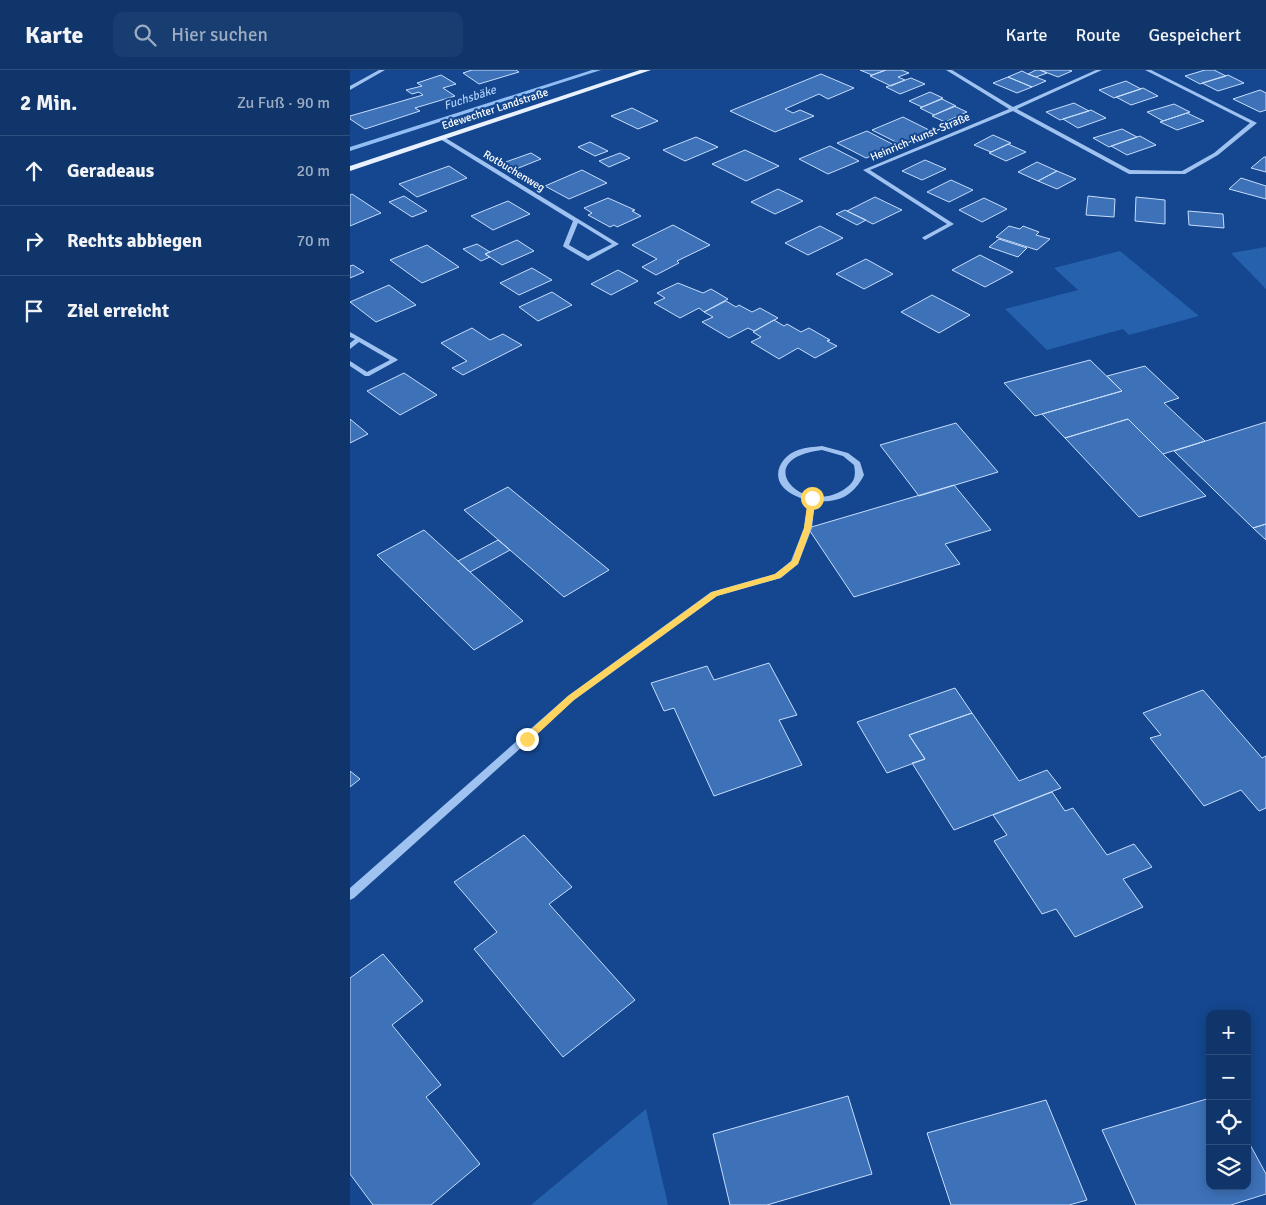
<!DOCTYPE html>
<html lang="de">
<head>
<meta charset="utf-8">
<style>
	body { margin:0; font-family:Signika,sans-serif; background:#183d71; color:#f1f3f6 }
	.controls { position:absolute; right:15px; bottom:15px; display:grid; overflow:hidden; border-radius:10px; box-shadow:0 2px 12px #0003 }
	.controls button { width:45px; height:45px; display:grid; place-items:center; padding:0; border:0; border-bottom:1px solid #2f507e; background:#0f356b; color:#f1f3f6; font:25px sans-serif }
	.stop { position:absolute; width:15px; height:15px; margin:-11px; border:4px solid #ffd45f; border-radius:50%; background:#fff }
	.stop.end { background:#ffd45f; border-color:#fff; box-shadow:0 1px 5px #0008 }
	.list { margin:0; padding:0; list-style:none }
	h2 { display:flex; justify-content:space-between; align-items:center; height:65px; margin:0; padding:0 20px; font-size:21px }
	h2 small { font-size:16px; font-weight:400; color:#9babc1 }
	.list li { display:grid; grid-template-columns:32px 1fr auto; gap:15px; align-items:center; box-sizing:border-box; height:70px; padding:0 20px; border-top:1px solid #2f507e }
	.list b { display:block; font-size:19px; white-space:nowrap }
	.list em { font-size:16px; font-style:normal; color:#9babc1 }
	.icon { flex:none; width:28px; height:28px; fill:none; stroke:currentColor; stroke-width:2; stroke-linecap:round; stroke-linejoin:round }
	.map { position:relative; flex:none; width:916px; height:1135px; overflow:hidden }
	header { display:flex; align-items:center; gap:30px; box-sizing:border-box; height:70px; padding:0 25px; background:#0f356b; border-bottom:1px solid #2f507e }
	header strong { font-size:24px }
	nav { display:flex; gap:28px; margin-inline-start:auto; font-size:18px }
	.search { width:350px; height:45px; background:#183d71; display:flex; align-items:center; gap:12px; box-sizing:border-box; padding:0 18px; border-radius:10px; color:#9babc1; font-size:19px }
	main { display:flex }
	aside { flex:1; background:#0f356b }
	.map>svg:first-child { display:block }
	.green { fill:#2661ae }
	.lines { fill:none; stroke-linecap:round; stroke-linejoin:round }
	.stream { fill:#91bdf4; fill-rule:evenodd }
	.building { fill:#3d71b8; stroke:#c6ddfc }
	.minor { fill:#9fc2f1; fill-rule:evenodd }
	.major { fill:#e9f1ff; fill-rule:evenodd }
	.route { fill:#ffd45f }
	.labels { text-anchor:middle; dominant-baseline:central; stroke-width:4; stroke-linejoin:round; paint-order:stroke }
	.far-street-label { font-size:11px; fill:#fff; stroke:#14478f }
	.far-water-label { font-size:12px; font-style:italic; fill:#abcdf8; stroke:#14478f }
</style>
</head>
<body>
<header>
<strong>Karte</strong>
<div class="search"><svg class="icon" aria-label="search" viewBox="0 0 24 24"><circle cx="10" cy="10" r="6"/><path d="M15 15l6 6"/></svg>Hier suchen</div>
<nav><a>Karte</a><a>Route</a><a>Gespeichert</a></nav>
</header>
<main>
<aside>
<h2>2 Min.<small>Zu Fuß · 90 m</small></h2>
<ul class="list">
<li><svg class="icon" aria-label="ahead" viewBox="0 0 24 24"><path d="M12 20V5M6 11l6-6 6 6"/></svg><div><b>Geradeaus</b></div><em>20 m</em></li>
<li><svg class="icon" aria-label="right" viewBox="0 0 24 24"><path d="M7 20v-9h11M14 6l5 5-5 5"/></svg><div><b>Rechts abbiegen</b></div><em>70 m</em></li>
<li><svg class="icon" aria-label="arrive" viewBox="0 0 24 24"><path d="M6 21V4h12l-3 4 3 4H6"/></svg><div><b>Ziel erreicht</b></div></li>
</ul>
</aside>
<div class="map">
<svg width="916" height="1135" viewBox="0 0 916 1135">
	<rect width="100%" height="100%" fill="#14478f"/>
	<path class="green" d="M 916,177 L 916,219 L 881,183 Z
		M 770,181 L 849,246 L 779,265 L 773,259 L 697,280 L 655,239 L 728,220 L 704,198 Z
		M 296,1039 L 318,1135 L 181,1135 Z"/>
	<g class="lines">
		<path class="stream" d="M 242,0 L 251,0 L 0,81 L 0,77 Z"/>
	</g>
	<path class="building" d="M 122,0 L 166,0 L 169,2 L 129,14 L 113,3 Z
		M 510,0 L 536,0 L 522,5 Z
		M 536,0 L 551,0 L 559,3 L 548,7 L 555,10 L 541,16 L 520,6 Z
		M 686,0 L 690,0 L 697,3 L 686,7 L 678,4 Z
		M 690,0 L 718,0 L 722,1 L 708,7 Z
		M 855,0 L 864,0 L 876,6 L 850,14 L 835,6 Z
		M 672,1 L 678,4 L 696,11 L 682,17 L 658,7 Z
		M 471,4 L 504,18 L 478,29 L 469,24 L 435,39 L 443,43 L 450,40 L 464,46 L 425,62 L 380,41 Z
		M 91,5 L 106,14 L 93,18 L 105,26 L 65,38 L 70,41 L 15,59 L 0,49 L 0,46 L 73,25 L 69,22 L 62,24 L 56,20 L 72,16 L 67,13 Z
		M 878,5 L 894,13 L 868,21 L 852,13 Z
		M 658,7 L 682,17 L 667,23 L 643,13 Z
		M 561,8 L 575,14 L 550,24 L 536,17 Z
		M 776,11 L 791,19 L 764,28 L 749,20 Z
		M 793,18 L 808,26 L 781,35 L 766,27 Z
		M 910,20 L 916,23 L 916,40 L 910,42 L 883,29 Z
		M 580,22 L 593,28 L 572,37 L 559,31 Z
		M 592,29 L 606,36 L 584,45 L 570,38 Z
		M 724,33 L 739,41 L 710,50 L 696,42 Z
		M 824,34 L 840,42 L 813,51 L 797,42 Z
		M 604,36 L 617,42 L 595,52 L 582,46 Z
		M 282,38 L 308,51 L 288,59 L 261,46 Z
		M 741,40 L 756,48 L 728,58 L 713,49 Z
		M 837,43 L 854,51 L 827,60 L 810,52 Z
		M 553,47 L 581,61 L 550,74 L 522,60 Z
		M 772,59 L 787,67 L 759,77 L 743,68 Z
		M 517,61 L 546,76 L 516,88 L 487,73 Z
		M 643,65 L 661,73 L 641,82 L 624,75 Z
		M 790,66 L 806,75 L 777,85 L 761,76 Z
		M 346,67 L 368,77 L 335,91 L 313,80 Z
		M 240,72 L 258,81 L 245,86 L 228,77 Z
		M 658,74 L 676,82 L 656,91 L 639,83 Z
		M 480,76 L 509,91 L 478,104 L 449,89 Z
		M 395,80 L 429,96 L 396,111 L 362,94 Z
		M 181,83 L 191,89 L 161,101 L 150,94 Z
		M 270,83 L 280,88 L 259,97 L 249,91 Z
		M 914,87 L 916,87 L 916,102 L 901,98 Z
		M 575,90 L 596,99 L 572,110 L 552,101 Z
		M 687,92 L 707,101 L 688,111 L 668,102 Z
		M 99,96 L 117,108 L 67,127 L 49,114 Z
		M 232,100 L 257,113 L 219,129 L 195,116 Z
		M 707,101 L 726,109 L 707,119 L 688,111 Z
		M 891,108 L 916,116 L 916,129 L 879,119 Z
		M 601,110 L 623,120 L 599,132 L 577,122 Z
		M 428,119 L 453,131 L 425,144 L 401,132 Z
		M 2,124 L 31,143 L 0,156 L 0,125 Z
		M 54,126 L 77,141 L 62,147 L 39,132 Z
		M 738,126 L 765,129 L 764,147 L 736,145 Z
		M 525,127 L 552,140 L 523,154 L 497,141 Z
		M 786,127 L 815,130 L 815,154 L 785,151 Z
		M 258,128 L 285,140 L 282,141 L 291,146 L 267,157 L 264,155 L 260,157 L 238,145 L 242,143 L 234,138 Z
		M 634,128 L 657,139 L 632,152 L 609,140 Z
		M 158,131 L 180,144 L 143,160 L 121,146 Z
		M 495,140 L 497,141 L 516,150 L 507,155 L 486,144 Z
		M 838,141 L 873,144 L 874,158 L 839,155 Z
		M 323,155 L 360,175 L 327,191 L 329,193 L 306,205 L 292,197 L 307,189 L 282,175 Z
		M 470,156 L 493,168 L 458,185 L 435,173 Z
		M 659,156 L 670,159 L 673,156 L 689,162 L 686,165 L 700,169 L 687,180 L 646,167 Z
		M 649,169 L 677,178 L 668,187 L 639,177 Z
		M 167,170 L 184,181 L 152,195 L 135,184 Z
		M 127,174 L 140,182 L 135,184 L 140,187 L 131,191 L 113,179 Z
		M 77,175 L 109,197 L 72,213 L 40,190 Z
		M 630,185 L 663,202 L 635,217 L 602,200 Z
		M 516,189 L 543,204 L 514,219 L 486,204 Z
		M 3,195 L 14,202 L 0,208 L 0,196 Z
		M 182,198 L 202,210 L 169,225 L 150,213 Z
		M 268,200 L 288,211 L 261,225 L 241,214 Z
		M 328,213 L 353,223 L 361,219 L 378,229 L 354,242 L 349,238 L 330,248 L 304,233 L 315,228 L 307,223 Z
		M 39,215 L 66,235 L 26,252 L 0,232 Z
		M 202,222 L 222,235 L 188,251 L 169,237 Z
		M 582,225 L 620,245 L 589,263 L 551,242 Z
		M 376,231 L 386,237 L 389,235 L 402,242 L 410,238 L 428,248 L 404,261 L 398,258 L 379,268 L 352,252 L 363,247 L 354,242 Z
		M 424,250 L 434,256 L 437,254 L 451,262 L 459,258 L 480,270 L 477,271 L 487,276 L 465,288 L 448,278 L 429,289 L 401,272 L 411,267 L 403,262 Z
		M 122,258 L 140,270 L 153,264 L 172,275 L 113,305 L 102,298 L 117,291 L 91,273 Z
		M 740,290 L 772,321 L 685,346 L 654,313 Z
		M 795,296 L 829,328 L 814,333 L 855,371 L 813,384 L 778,349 L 715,368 L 692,344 L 772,321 L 757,306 Z
		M 54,303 L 87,325 L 50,345 L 17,321 Z
		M 0,349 L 18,364 L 0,373 Z
		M 778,349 L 813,384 L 856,426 L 789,447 L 715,368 Z
		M 916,352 L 916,454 L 903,458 L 824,381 Z
		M 606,353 L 648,402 L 569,426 L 530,375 Z
		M 604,415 L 641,460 L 595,474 L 610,494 L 504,527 L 458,458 Z
		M 158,417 L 259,500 L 214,527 L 114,440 Z
		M 916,454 L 916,470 L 903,458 Z
		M 74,460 L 120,502 L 173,551 L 124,580 L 27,485 Z
		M 148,470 L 160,480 L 120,502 L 108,491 Z
		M 419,593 L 447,645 L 429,650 L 452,695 L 364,726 L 324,638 L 314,641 L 301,613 L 357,596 L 364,610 Z
		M 605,618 L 622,643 L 559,665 L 575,689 L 537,703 L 507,652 Z
		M 853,620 L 912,688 L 916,686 L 916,738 L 909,741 L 891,720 L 854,736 L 800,668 L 811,665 L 793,643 Z
		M 622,643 L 669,711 L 697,700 L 711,718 L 604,760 L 562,693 L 575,689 L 559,665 Z
		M 0,701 L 10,709 L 0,717 Z
		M 702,722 L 715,741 L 723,738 L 757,785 L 784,774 L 802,797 L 773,809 L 793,837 L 725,867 L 706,839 L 692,844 L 644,771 L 657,765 L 643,745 Z
		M 174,765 L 222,817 L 199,834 L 285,930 L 213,987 L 124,879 L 147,862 L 104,812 Z
		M 33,884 L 73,931 L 42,955 L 91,1015 L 76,1027 L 130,1094 L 81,1135 L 23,1135 L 0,1104 L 0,908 Z
		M 498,1026 L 522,1104 L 417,1135 L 380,1135 L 363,1064 Z
		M 860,1028 L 860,1116 L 897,1116 L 897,1069 L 916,1104 L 916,1124 L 881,1135 L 786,1135 L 752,1060 Z
		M 696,1030 L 737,1130 L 719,1135 L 601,1135 L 577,1063 Z"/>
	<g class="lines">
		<path class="minor" d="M 29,0 L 35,0 L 0,20 L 0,16 Z
			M 596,0 L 602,0 L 663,37 L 746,0 L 752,0 L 667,39 L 780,100 L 832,101 L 864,83 L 900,53 L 795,0 L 801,0 L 907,53 L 868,85 L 835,104 L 779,104 L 663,41 L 520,100 L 604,154 L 575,170 L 572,168 L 573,167 L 597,154 L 513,100 L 659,39 Z
			M 90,67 L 94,67 L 269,174 L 238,191 L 214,177 L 213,176 L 223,151 L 90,69 ZM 228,153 L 262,174 L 238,186 L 219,175 Z
			M 0,262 L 47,289 L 48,290 L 19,306 L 15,306 L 0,296 L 0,291 L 17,302 L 40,290 L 9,272 L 0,279 L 0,273 L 5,269 L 0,267 Z
			M 472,376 L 498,383 L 510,392 L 514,405 C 503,426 489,433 465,431 L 462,458 L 448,494 L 431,508 L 367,526 L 224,630 L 4,828 L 0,830 L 0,818 L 218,626 L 361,522 L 425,504 L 441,491 L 454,458 L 458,431 C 450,428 439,424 433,417 C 421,403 433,385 448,380 C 456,377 464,377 472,376 ZM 472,380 L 493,386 L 504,395 C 506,405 505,412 496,418 C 454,449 397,389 472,380 Z"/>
		<path class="major" d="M 290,0 L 301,0 L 0,101 L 0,96 Z"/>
	</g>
	<path class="route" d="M 462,426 L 466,428 L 461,458 L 448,494 L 430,508 L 367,526 L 224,630 L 180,671 L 174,671 L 174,666 L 218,626 L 362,522 L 425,504 L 442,491 L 454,458 L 458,428 Z"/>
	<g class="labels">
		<g class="far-street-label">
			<text transform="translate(145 39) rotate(-18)">Edewechter Landstraße</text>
			<text transform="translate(570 67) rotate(-23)">Heinrich-Kunst-Straße</text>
			<text transform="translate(164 101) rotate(31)">Rotbuchenweg</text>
		</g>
		<g class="far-water-label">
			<text transform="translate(120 28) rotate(-18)">Fuchsbäke</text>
		</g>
	</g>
</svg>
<div class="controls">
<button>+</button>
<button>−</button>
<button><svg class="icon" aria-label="locate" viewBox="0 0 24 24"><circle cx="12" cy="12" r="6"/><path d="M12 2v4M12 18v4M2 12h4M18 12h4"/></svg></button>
<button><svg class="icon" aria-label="layers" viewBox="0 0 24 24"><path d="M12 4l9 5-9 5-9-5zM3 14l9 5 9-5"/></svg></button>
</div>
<div class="stop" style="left:462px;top:428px"></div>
<div class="stop end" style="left:177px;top:669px"></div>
</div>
</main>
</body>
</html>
